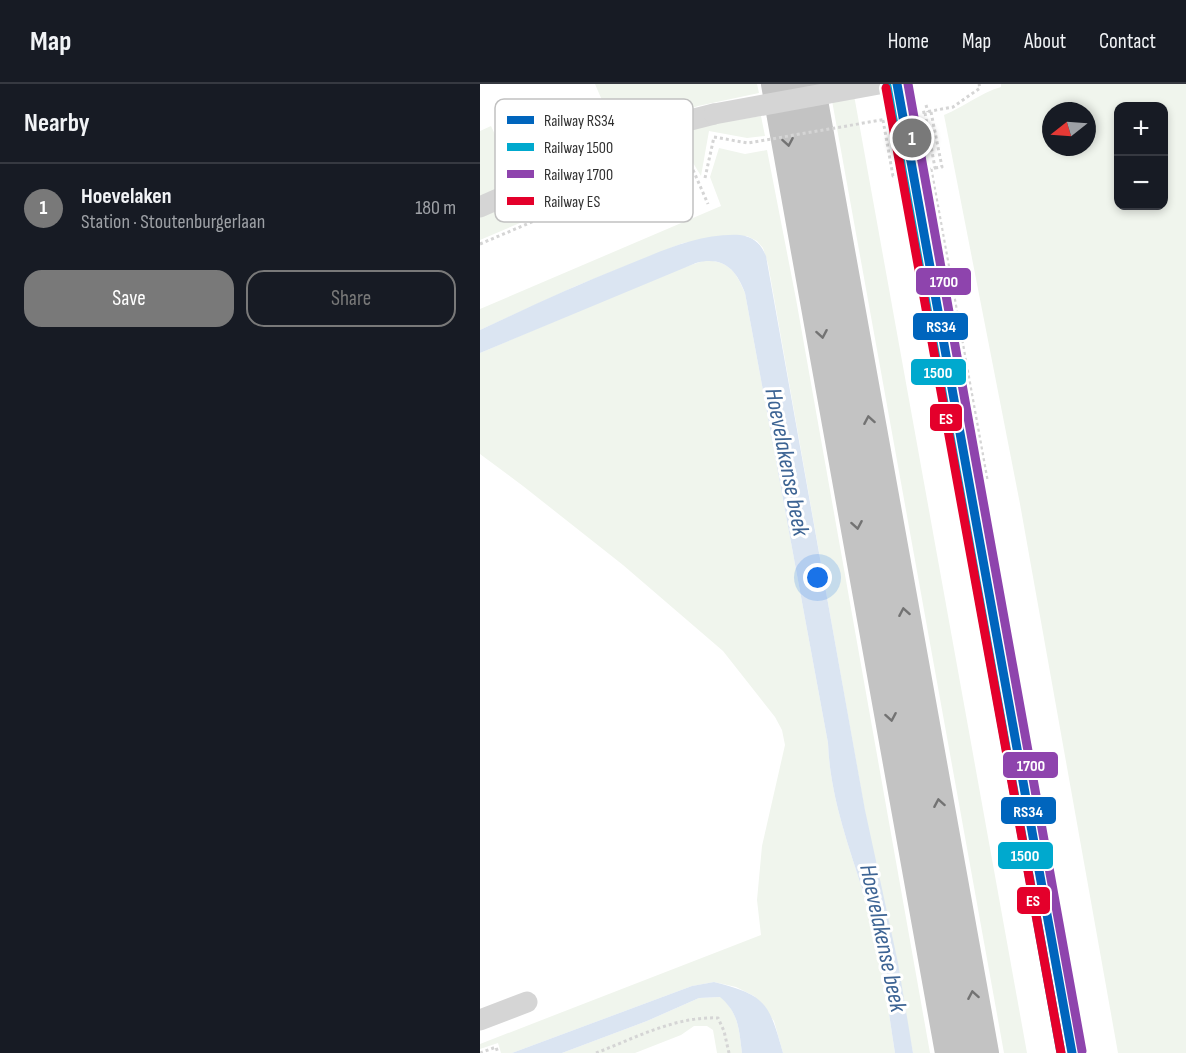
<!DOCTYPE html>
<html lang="en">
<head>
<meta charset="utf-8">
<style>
	body { margin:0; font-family:"Sofia Sans Condensed",sans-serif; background:#20242c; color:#f1f3f6 }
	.controls { position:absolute; right:18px; top:18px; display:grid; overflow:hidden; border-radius:12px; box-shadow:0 3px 9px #0003 }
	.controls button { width:54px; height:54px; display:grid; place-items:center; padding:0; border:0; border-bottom:2px solid #363941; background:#171b24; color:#f1f3f6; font:30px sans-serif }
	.compass { position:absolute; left:562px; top:18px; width:54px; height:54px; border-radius:50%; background:#171b24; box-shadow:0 3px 9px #0003; rotate:253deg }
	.you { position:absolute; left:338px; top:494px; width:21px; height:21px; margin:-15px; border:4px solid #fff; border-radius:50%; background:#1a73e8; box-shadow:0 0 0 9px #1a73e833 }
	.badge { display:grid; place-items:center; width:39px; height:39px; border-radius:50%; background:#797979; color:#fff; font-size:20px; font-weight:700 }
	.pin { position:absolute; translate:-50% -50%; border:3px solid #fff; box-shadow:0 2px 6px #0006 }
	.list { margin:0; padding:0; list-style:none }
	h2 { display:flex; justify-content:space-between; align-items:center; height:78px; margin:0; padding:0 24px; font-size:26px }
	h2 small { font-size:20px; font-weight:400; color:#9ea1a6 }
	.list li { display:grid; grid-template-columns:39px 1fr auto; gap:18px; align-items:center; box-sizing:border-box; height:90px; padding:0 24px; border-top:2px solid #363941 }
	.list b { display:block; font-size:22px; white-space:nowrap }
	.list p { margin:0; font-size:20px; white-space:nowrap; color:#9ea1a6 }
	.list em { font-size:20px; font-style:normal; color:#9ea1a6 }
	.actions { display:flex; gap:12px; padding:18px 24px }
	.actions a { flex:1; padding:14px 0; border:2px solid #797979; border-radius:18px; text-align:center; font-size:21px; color:#797979 }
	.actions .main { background:#797979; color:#fff }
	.map { position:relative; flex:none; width:706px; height:969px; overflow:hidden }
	header { display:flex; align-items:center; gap:36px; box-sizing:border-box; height:84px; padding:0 30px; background:#171b24; border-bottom:2px solid #363941 }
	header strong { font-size:28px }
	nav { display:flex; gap:33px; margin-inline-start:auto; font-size:21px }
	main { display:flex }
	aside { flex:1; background:#171b24 }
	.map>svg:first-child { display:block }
	.green { fill:#f0f5ed; fill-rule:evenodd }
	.water { fill:#dbe5f2 }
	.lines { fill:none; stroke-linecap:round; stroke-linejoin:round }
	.path { stroke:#d5d5d5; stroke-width:3; stroke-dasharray:3 3; stroke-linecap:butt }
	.minor { stroke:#d5d5d5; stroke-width:21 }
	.highway { stroke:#c3c3c3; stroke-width:32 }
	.path-bridge { stroke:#d5d5d5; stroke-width:3; stroke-dasharray:3 3; stroke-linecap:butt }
	.minor-bridge { stroke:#d5d5d5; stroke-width:21 }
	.rail-1-casing { stroke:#fff; stroke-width:14 }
	.rail-2-casing { stroke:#fff; stroke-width:14 }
	.rail-3-casing { stroke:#fff; stroke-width:14 }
	.rail-4-casing { stroke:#fff; stroke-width:14 }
	.rail-1 { stroke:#0065bd; stroke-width:9 }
	.rail-2 { stroke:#00a9ce; stroke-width:9 }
	.rail-3 { stroke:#8e44ad; stroke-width:9 }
	.rail-4 { stroke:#e4002b; stroke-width:9 }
	.oneway { stroke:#737373 }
	.labels { text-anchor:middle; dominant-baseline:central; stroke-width:6; stroke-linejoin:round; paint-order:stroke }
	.water-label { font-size:24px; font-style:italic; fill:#3d6494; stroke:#fff }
	.key { fill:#fff; stroke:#c1c1c1; stroke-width:1.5 }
	.key-label { font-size:16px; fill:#313131 }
	.line-badge { stroke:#fff; stroke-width:2 }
	.badge-label { font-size:16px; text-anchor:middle; font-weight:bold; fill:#fff }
</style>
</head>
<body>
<header>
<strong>Map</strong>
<nav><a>Home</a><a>Map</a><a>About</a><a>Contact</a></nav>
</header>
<main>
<aside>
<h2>Nearby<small></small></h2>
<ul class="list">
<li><span class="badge">1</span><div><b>Hoevelaken</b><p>Station · Stoutenburgerlaan</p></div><em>180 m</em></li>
</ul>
<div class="actions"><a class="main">Save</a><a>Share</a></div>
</aside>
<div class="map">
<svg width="706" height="969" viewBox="0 0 706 969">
	<rect width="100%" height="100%" fill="#fff"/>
	<path class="green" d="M 115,0 L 277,0 L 279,9 L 218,22 L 137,51 Z
		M 349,0 L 372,0 L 547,969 L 524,969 Z
		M 521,0 L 706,0 L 706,969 L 638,969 L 540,420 L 464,31 C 484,23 500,9 521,3 ZM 638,22 L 684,22 L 684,122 L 638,122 ZM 571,27 L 607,27 L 607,63 L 571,63 Z
		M 281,32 L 285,52 L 267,54 L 229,47 L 221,92 L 207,69 L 191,75 L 190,72 L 79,118 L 80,122 L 0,156 L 0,133 L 183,53 L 231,40 Z
		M 11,42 L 36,95 L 0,113 L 0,47 Z
		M 239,64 L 265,70 L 287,66 L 316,215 L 450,969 L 433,969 L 387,739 L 288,180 L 283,164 L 277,157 L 267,152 L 203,159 L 96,202 L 0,246 L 0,225 L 241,122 L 230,93 Z
		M 226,176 C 250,178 256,188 265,209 L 348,659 C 350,715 371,768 387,820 C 402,868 407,920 415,969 L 303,969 L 294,937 L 274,912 L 256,903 L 234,898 L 212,902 L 32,969 L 21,969 L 18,959 L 0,965 L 0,960 L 281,851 L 277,816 L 282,762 L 305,661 L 302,646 L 295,633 L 243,567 L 143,481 L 43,402 L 0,370 L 0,269 L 190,188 Z
		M 241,913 C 259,930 259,946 262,969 L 237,969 L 233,946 L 227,942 L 214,942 L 201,951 L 155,969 L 82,969 L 167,937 L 219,914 Z"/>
	<path class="water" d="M 260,151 C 274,153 281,160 286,172 L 385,726 L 418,879 L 433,969 L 415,969 C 407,920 402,868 387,820 C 371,768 350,715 348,659 L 265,209 C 256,185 243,172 216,179 L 0,269 L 0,246 C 47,224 94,202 142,183 C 180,168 218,149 260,151 Z
		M 234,898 C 286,911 289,919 303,969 L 262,969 C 259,946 259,929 240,913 L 219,914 L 167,937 L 82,969 L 32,969 L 212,902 Z"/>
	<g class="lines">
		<path class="path" d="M 446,21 L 448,28
			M 451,28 L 462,83 L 455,84
			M 406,29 L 407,35 L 473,23 L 500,4 L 499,0
			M 445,29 L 455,84 L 451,85 L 507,395
			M 412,35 L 421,90 L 424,90 L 480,400
			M 403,36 L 413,92 L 421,90
			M 225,94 L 234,53
			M 0,160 L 207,72 L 228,120
			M 0,969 L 16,963 L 18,969
			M 116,969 C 155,954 196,932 238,934 L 244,947 L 249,969"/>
		<path class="minor" d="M 0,123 L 179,44 L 234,30
			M 0,936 L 47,918"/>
		<path class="highway" d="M 297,0 L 471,969
			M 329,0 L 503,969"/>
		<path class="path-bridge" d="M 234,53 L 268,59 L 407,35"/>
		<path class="minor-bridge" d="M 234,30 L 399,0"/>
		<defs>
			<path id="rail-1" d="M 417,0 L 592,969"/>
			<path id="rail-2" d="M 407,2 L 581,969"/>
			<path id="rail-3" d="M 428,0 L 602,967"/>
			<path id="rail-4" d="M 406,4 L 581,969"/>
		</defs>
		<use href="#rail-1" class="rail-1-casing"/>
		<use href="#rail-2" class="rail-2-casing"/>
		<use href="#rail-3" class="rail-3-casing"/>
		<use href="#rail-4" class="rail-4-casing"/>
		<use href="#rail-1" class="rail-1"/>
		<use href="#rail-2" class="rail-2"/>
		<use href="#rail-3" class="rail-3"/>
		<use href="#rail-4" class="rail-4"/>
	</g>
	<defs><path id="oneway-chevron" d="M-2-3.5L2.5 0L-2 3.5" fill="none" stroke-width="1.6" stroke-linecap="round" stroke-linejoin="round" transform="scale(1.5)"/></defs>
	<g class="oneway">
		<use href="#oneway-chevron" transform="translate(308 58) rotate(80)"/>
		<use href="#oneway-chevron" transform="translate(342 250) rotate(80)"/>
		<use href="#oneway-chevron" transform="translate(389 336) rotate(-100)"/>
		<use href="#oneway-chevron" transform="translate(377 441) rotate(80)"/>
		<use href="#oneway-chevron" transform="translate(424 528) rotate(-100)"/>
		<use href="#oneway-chevron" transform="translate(411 633) rotate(80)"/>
		<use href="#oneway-chevron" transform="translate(459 719) rotate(-100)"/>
		<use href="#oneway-chevron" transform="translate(493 911) rotate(-100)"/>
	</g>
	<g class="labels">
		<g class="water-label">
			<text transform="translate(307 378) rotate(79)">Hoevelakense beek</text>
			<text transform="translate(403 854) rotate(78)">Hoevelakense beek</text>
		</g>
	</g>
	<rect x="15" y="15" width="198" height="123" rx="9" class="key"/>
	<rect x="27" y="32" width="27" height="8" fill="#0065bd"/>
	<rect x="27" y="59" width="27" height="8" fill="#00a9ce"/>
	<rect x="27" y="86" width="27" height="8" fill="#8e44ad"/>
	<rect x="27" y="113" width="27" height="8" fill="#e4002b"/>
	<g class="key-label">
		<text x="64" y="42">Railway RS34</text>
		<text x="64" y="69">Railway 1500</text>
		<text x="64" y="96">Railway 1700</text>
		<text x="64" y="123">Railway ES</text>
	</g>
	<g class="line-badge">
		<rect x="435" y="183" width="57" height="29" rx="6" fill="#8e44ad"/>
		<rect x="432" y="228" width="57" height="29" rx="6" fill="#0065bd"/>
		<rect x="430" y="274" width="57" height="28" rx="6" fill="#00a9ce"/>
		<rect x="449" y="319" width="34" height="29" rx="6" fill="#e4002b"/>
		<rect x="522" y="667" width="57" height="28" rx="6" fill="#8e44ad"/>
		<rect x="520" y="712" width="57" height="29" rx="6" fill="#0065bd"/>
		<rect x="517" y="757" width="57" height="29" rx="6" fill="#00a9ce"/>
		<rect x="536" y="802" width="35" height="29" rx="6" fill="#e4002b"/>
	</g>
	<g class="badge-label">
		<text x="464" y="203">1700</text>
		<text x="461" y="248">RS34</text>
		<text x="458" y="294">1500</text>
		<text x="466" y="340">ES</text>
		<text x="551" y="687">1700</text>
		<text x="548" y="733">RS34</text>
		<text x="545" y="777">1500</text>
		<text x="553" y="822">ES</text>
	</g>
</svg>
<div class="controls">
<button>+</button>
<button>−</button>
</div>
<svg class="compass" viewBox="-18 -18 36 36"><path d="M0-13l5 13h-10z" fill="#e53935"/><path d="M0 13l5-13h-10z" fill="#9ea1a6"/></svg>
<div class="you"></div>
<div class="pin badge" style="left:432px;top:54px">1</div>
</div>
</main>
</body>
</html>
